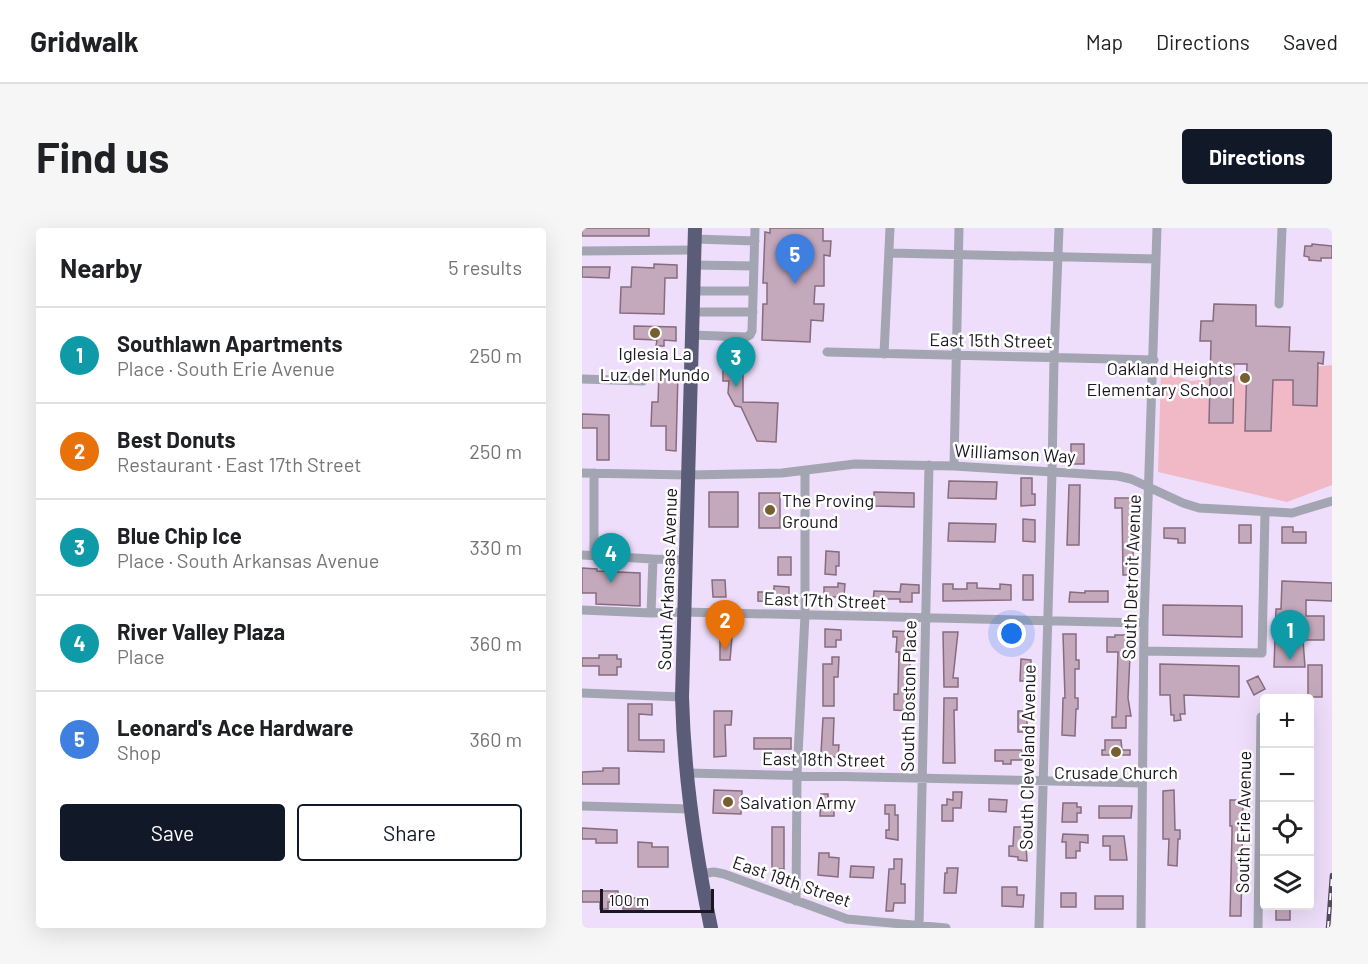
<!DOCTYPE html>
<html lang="en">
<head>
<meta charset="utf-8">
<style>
	body { margin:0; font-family:Barlow,sans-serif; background:#f6f6f6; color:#202124 }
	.controls { position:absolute; right:18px; bottom:18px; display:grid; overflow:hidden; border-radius:6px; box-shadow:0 6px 24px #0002 }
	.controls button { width:54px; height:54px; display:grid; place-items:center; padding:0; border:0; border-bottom:2px solid #e0e0e0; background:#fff; color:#202124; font:30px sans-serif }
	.scale { position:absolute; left:18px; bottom:15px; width:114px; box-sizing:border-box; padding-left:6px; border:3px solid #1b1620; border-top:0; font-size:16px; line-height:21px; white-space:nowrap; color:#1b1620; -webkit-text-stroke:4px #fff; paint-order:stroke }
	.you { position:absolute; left:430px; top:406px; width:21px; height:21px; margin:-15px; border:4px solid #fff; border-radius:50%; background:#1a73e8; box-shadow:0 0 0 9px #1a73e833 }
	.badge { display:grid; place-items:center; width:39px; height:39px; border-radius:50%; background:#111827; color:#fff; font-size:20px; font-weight:700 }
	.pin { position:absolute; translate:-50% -50px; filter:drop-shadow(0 2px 3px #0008) }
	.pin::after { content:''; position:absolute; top:32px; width:21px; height:18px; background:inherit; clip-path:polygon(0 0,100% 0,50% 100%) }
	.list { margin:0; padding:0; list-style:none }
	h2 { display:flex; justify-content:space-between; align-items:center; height:78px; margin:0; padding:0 24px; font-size:26px }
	h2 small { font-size:20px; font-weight:400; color:#757577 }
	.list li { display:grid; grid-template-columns:39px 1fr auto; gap:18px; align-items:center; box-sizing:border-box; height:96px; padding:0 24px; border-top:2px solid #e0e0e0 }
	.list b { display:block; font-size:22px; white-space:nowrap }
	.list p { margin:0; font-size:20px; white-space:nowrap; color:#757577 }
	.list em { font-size:20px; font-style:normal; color:#757577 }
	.actions { display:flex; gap:12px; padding:18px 24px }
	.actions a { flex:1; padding:14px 0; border:2px solid #111827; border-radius:6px; text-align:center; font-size:21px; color:#111827 }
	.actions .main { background:#111827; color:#fff }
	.icon { flex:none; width:33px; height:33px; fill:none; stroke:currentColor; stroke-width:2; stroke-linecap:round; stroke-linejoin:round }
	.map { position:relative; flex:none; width:750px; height:700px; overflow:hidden; border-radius:6px }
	header { display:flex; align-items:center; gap:36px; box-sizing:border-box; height:84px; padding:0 30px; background:#fff; border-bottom:2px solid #e0e0e0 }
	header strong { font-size:28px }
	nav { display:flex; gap:33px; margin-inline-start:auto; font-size:21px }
	.intro { display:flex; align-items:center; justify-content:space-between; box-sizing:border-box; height:144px; padding:0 36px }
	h1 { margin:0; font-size:42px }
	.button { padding:15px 27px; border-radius:6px; background:#111827; color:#fff; font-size:21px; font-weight:700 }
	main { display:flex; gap:36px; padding:0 36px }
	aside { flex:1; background:#fff; border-radius:6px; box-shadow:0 6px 24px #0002 }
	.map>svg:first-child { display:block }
	.green { fill:#f1b9c5 }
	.building { fill:#c4a8bb; stroke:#866c7e; stroke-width:1.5 }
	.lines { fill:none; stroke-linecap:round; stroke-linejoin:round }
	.minor { stroke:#a4a5b2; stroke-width:9 }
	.highway { stroke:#5b5c77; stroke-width:14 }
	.rail-casing { stroke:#534b5a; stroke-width:4.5 }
	.rail { stroke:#fff; stroke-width:2; stroke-dasharray:7; stroke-linecap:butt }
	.poi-dot { fill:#766030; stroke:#fff; stroke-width:2 }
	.labels { text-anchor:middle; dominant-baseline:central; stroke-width:5; stroke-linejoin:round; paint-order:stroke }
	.street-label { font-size:18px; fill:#1b1620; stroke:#fff }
	.poi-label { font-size:18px; fill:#1b1620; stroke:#fff }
</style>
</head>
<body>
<header>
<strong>Gridwalk</strong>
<nav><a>Map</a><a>Directions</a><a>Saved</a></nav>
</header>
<div class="intro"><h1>Find us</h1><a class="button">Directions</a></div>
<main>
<aside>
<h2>Nearby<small>5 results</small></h2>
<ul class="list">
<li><span class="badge" style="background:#0f9aa8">1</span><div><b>Southlawn Apartments</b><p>Place · South Erie Avenue</p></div><em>250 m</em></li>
<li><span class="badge" style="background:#e8710a">2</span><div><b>Best Donuts</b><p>Restaurant · East 17th Street</p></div><em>250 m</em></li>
<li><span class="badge" style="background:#0f9aa8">3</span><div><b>Blue Chip Ice</b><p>Place · South Arkansas Avenue</p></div><em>330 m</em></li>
<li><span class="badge" style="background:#0f9aa8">4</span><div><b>River Valley Plaza</b><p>Place</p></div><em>360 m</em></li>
<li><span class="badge" style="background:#3f7fe0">5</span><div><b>Leonard's Ace Hardware</b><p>Shop</p></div><em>360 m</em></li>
</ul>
<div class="actions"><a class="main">Save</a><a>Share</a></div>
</aside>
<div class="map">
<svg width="750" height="700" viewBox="0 0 750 700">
	<rect width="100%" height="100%" fill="#eedefb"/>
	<path class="green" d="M 750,137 L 750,257 L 705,274 L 576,244 L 579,144 L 609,153 Z"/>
	<path class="building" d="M 0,0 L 67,0 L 67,8 L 0,8 Z
		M 188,0 L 241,0 L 241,13 L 249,13 L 248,28 L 242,27 L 242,58 L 233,58 L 232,76 L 242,76 L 241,93 L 229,92 L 228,114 L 180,112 L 181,76 L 185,76 L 185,55 L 181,55 L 183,4 L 188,5 Z
		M 730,16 L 750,18 L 750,30 L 739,30 L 739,33 L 727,32 L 727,29 L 722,28 L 723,18 L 730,18 Z
		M 72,36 L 95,37 L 95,50 L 83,50 L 82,86 L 38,85 L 39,59 L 49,59 L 50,39 L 72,40 Z
		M 0,39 L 28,39 L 27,50 L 0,49 Z
		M 632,76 L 674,77 L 674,98 L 708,99 L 707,123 L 742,124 L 741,136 L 736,135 L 735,178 L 711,177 L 711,152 L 691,152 L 689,203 L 663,203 L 665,136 L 652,136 L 651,195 L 627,195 L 629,113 L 618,113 L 619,93 L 631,93 Z
		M 52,98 L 94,99 L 94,113 L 82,112 L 82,118 L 74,118 L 75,112 L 52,111 Z
		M 145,116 L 156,116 L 157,139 L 161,139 L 161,174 L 196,175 L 194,214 L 175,213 L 159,179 L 153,178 L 146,165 L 147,153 L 141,153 L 141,137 L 145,137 Z
		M 77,145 L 96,145 L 94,223 L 84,222 L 84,198 L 69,198 L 70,174 L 76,174 Z
		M 0,186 L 27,187 L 27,232 L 15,232 L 15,200 L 0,200 Z
		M 489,216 L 502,216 L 502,236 L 489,236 Z
		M 439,250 L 450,250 L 450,266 L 453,266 L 453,277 L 439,278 Z
		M 367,253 L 415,254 L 414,271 L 366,270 Z
		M 487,257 L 498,257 L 497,317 L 485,317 Z
		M 127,264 L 156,264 L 156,299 L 127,299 Z
		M 292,264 L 332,265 L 332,279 L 292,278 Z
		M 177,265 L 198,265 L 198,300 L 177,300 Z
		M 533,270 L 549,270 L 549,290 L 551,290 L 551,347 L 541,347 L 540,280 L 533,280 Z
		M 441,291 L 453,292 L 453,314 L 441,313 Z
		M 367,295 L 414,296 L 413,314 L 366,313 Z
		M 657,297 L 669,297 L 669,315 L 657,315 Z
		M 700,299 L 711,299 L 711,304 L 724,304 L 724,315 L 700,315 Z
		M 582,300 L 603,300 L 603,315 L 596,315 L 596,311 L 582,310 Z
		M 244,323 L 257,324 L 257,338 L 254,338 L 254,347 L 243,346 Z
		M 196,329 L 209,329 L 209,347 L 196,347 Z
		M 0,340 L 15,341 L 15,343 L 58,345 L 58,378 L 14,376 L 14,365 L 0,365 Z
		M 441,347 L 451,347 L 451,372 L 441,372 Z
		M 130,352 L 143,352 L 144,369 L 131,369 Z
		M 700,353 L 750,355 L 750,373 L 724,372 L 724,388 L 742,388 L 742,412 L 721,412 L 723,439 L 692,439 L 694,381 L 699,381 Z
		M 256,355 L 263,356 L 262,368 L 242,370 L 242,359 L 256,359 Z
		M 385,355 L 395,355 L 395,360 L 418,361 L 418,356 L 429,357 L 429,372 L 361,373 L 361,356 L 371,356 L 371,361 L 385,361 Z
		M 319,356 L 337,357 L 337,365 L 330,365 L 330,374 L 318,374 L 318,371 L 302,371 L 302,375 L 291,375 L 292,363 L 318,364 Z
		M 192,358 L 207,359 L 207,370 L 201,370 L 201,374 L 176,373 L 176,364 L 192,364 Z
		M 503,363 L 526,363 L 526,374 L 487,374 L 488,364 L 503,365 Z
		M 581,377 L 660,378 L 660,409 L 581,407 Z
		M 243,401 L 259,402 L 259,412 L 254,412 L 254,419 L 243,419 Z
		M 311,403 L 334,404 L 333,411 L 329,411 L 326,483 L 312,482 L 312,466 L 316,466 L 317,424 L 314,424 L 315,409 L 311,409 Z
		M 361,404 L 376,404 L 371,450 L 376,450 L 376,459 L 362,459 Z
		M 481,406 L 494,406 L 494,432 L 497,432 L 497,441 L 493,441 L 493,470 L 496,470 L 496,481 L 494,481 L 493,508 L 480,507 L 481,470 L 483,470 Z
		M 533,407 L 545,407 L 545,428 L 548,428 L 546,470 L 549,488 L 544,488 L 544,500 L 530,500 L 530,489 L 534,489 L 536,424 L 525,424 L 525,409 L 533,409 Z
		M 150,409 L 148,432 L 138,432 L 138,412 Z
		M 17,427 L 35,427 L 35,431 L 39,431 L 39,439 L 35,439 L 35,447 L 17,447 L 17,438 L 0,438 L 0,430 L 17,430 Z
		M 250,429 L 257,429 L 256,449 L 252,449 L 252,478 L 241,478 L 241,436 L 250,436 Z
		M 439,431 L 449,432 L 448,453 L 438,453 Z
		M 578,436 L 657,438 L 657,469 L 602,467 L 603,486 L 598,486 L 599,492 L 592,493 L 592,487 L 589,487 L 588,467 L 578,467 Z
		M 726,437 L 740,437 L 740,469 L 726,469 Z
		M 676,448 L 683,461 L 672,467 L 665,453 Z
		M 362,470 L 375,470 L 375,482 L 372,482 L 373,535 L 361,535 Z
		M 46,476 L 70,476 L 70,487 L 57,486 L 57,512 L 82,512 L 82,524 L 46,523 Z
		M 132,483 L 150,483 L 149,497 L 143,497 L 144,528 L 132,529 Z
		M 436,483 L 445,483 L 445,504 L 436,504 Z
		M 241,490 L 252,490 L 251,517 L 257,517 L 256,529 L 248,529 L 248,532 L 240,532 L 241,525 L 239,525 Z
		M 172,510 L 209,510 L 209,521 L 172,521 Z
		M 523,512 L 539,512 L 540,522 L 548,522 L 548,527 L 520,527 L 520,522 L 523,522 Z
		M 413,522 L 440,522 L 440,532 L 429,532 L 429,536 L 421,536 L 421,533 L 413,533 Z
		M 21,540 L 37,540 L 37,556 L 0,556 L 0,544 L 21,543 Z
		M 132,562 L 160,563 L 159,586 L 131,585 Z
		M 592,562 L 593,602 L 598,602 L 598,611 L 596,611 L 595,638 L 586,637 L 587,611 L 581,611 L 581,563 Z
		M 371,564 L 380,564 L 379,580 L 371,580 L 371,593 L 360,593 L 360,577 L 365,577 L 365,571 L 371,572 Z
		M 239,566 L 246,566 L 246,574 L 252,574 L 252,588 L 238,588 Z
		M 407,571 L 425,572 L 424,584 L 407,583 Z
		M 648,572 L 661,572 L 659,688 L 648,688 L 650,606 L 650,598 L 648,598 Z
		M 481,575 L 495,575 L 495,579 L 499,579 L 499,585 L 495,585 L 495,594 L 480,594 Z
		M 303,577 L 313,577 L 313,587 L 316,587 L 316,612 L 304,610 L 304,602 L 307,602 L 307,586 L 303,586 Z
		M 517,578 L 550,578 L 549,590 L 517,590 Z
		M 190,599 L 202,599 L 202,641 L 190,641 Z
		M 432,599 L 443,599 L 445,633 L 436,632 L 436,629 L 427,628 L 427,618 L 431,618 Z
		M 0,600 L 35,602 L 35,615 L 14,615 L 14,611 L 0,611 Z
		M 481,606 L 506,607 L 506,615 L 498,614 L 498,623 L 494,623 L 494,630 L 484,630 L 484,614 L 480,614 Z
		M 521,608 L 542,608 L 545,632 L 528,632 L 528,618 L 521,618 Z
		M 56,614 L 70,615 L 70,619 L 86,619 L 86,639 L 56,639 Z
		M 237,625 L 247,625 L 247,629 L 257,630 L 256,649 L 236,647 Z
		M 312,631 L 320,631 L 319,656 L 323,656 L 323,675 L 312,675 L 311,683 L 304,683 L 307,641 L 312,641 Z
		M 269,638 L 292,639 L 291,650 L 268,649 Z
		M 365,640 L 376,640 L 374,665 L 362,665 L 363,645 L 365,645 Z
		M 420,659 L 435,659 L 435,667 L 442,667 L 441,679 L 420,678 Z
		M 0,663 L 36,663 L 36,674 L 26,674 L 26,681 L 18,681 L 18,674 L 0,674 Z
		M 479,665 L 494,665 L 494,679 L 479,679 Z
		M 513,668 L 541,668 L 541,681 L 513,681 Z
		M 41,670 L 61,670 L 61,681 L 41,681 Z
		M 694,678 L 708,678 L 708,692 L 694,692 Z"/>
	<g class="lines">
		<path class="minor" d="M 113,11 L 173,13
			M 0,23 L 112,22
			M 307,25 L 574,31
			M 112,37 L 172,38
			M 111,63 L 171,63
			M 697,76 L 700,0
			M 111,84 L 171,84
			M 110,107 L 164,109 L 168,107 L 170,103 L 173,0
			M 245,124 L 572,132
			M 302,126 L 308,0
			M 0,151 L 61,153
			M 372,238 L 377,0
			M 0,245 L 107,247 L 200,245 L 273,236 L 372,238 L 536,248 L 549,251 L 601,275 L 617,280 L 710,285 L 750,273
			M 0,327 L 71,331 L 69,385 L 0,382
			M 12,328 L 12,245
			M 71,331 L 104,332
			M 69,385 L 102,384 L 562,395
			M 562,423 L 680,425 L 683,284
			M 0,465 L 100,469
			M 104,545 L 560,555
			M 0,578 L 108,581
			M 118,646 L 132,644 L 142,646 L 265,691 L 364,700
			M 214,673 L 215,547 L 223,387 L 223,243
			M 337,699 L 347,237
			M 457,700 L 470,244 L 472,130 L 477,0
			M 559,700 L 562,395 L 575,0
			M 676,700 L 679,489"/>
		<path class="highway" d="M 113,0 L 100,469 C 102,548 113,623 129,700"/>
		<defs>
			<path id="rail" d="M 746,700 L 750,647"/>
		</defs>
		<use href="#rail" class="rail-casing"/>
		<use href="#rail" class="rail"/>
	</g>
	<g class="poi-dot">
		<circle cx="73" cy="105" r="6"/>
		<circle cx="663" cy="150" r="6"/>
		<circle cx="188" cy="282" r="6"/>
		<circle cx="534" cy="524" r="6"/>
		<circle cx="146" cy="574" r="6"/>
	</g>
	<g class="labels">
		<g class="street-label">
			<text transform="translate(409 112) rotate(1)">East 15th Street</text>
			<text transform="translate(433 225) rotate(3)">Williamson Way</text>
			<text transform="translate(549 349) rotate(-88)">South Detroit Avenue</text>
			<text transform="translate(85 351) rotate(-88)">South Arkansas Avenue</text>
			<text transform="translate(243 372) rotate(2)">East 17th Street</text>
			<text transform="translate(326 468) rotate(-89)">South Boston Place</text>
			<text transform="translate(445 529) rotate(-89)">South Cleveland Avenue</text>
			<text transform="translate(242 531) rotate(1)">East 18th Street</text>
			<text transform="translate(661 594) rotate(-89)">South Erie Avenue</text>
			<text transform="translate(210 653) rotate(19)">East 19th Street</text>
		</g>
		<g class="poi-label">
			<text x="73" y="125">Iglesia La<tspan x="73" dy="21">Luz del Mundo</tspan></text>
			<text x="651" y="140" text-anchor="end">Oakland Heights<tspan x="651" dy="21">Elementary School</tspan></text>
			<text x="200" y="272" text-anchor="start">The Proving<tspan x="200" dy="21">Ground</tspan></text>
			<text x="534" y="544">Crusade Church</text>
			<text x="158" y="574" text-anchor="start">Salvation Army</text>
		</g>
	</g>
</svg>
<div class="controls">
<button>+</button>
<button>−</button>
<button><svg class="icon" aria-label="locate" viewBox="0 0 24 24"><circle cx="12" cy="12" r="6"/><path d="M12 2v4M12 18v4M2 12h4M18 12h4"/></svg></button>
<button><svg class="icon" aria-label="layers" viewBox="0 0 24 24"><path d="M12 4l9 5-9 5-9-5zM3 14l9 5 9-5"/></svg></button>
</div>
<div class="scale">100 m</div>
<div class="you"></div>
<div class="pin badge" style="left:708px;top:432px;background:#0f9aa8">1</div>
<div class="pin badge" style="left:143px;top:422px;background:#e8710a">2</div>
<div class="pin badge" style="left:154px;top:159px;background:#0f9aa8">3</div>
<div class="pin badge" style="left:29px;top:355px;background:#0f9aa8">4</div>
<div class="pin badge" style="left:213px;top:56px;background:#3f7fe0">5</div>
</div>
</main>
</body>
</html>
